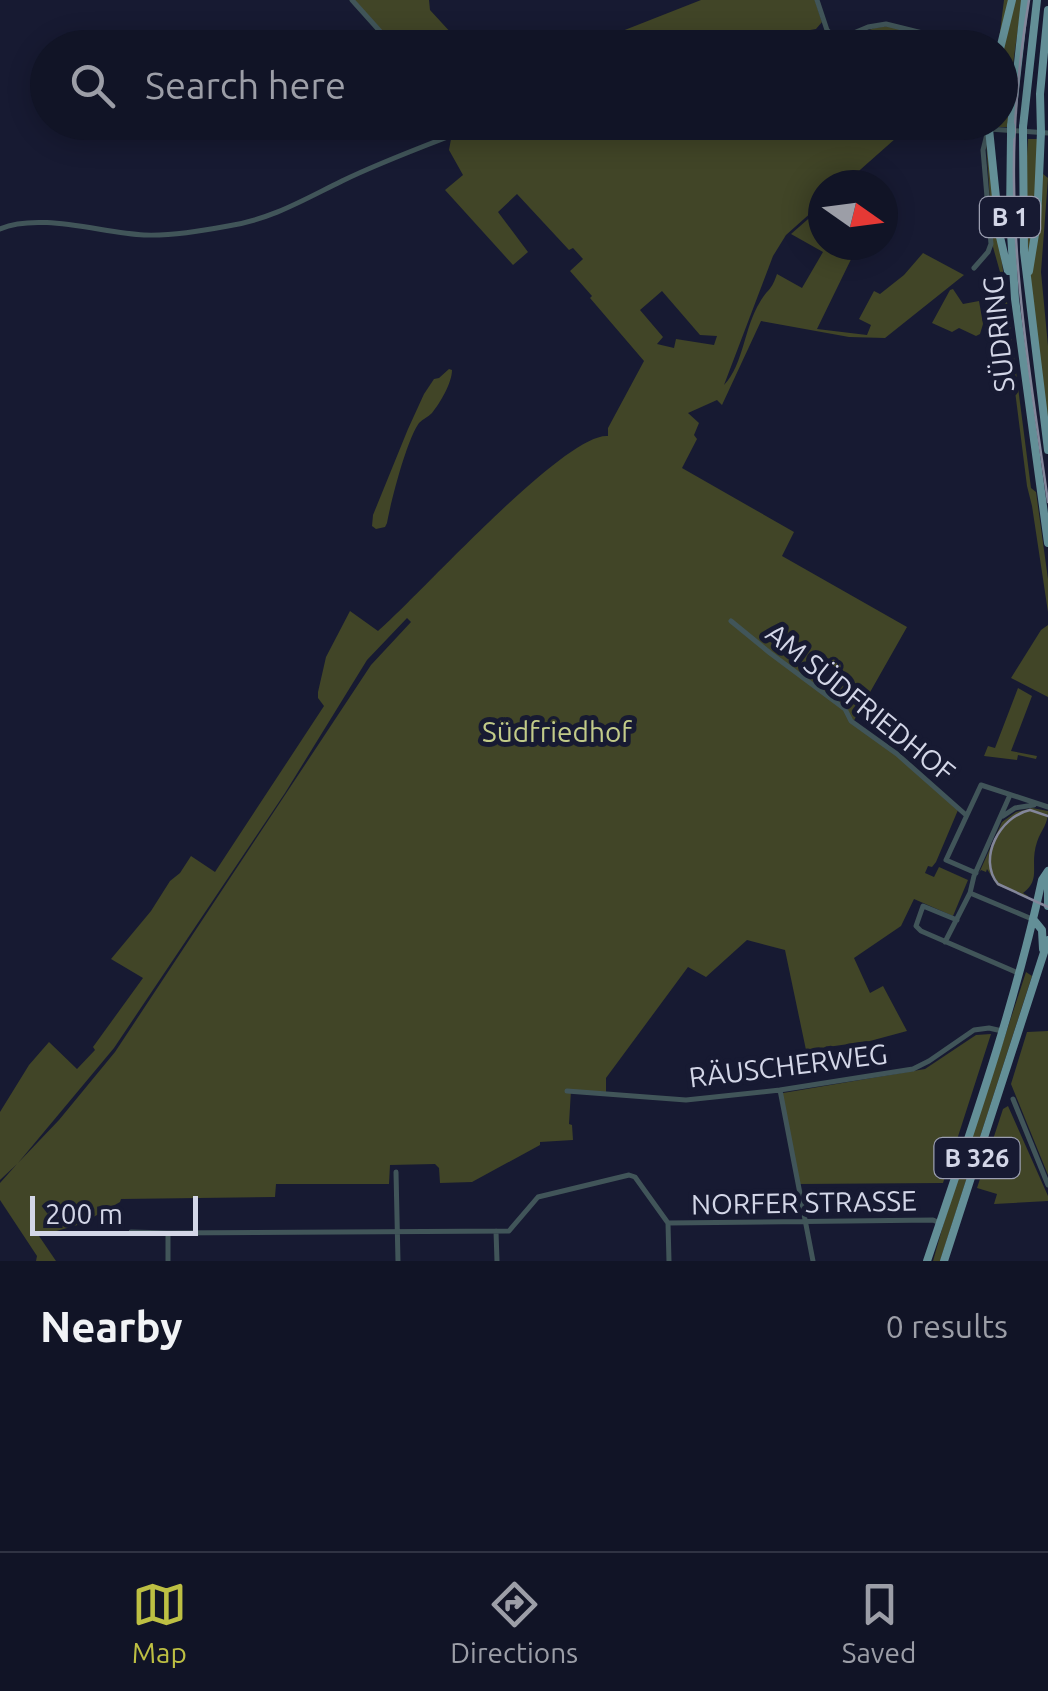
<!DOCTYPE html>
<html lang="en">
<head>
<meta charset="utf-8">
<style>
	body { margin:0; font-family:Ubuntu,sans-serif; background:#1e2132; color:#f1f3f6 }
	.compass { position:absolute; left:808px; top:170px; width:90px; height:90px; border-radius:50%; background:#111426; box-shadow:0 5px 25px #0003; rotate:104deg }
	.scale { position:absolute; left:30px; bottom:25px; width:168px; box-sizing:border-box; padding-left:10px; border:5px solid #d3d6e7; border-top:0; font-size:28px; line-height:35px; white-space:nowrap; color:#d3d6e7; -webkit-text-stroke:8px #171a32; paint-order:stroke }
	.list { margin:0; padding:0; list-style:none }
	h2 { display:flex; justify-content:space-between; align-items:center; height:130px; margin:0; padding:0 40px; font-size:42px }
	h2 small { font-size:32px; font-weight:400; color:#9c9ea7 }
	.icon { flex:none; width:55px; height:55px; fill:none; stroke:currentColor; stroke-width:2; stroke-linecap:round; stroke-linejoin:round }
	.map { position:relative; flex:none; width:1048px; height:1261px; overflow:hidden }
	.search { position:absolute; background:#111426; box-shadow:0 5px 25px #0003; left:30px; right:30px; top:30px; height:110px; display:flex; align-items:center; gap:25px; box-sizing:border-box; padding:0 35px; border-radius:55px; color:#9c9ea7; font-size:38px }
	.sheet { height:290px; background:#111426 }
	nav { display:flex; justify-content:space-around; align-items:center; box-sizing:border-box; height:140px; border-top:2px solid #303343; background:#111426; font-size:28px; color:#9c9ea7 }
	nav a { display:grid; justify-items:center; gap:5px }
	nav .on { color:#bdbf43 }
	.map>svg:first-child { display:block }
	.green { fill:#414527; fill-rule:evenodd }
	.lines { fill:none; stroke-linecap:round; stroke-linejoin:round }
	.minor { stroke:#415559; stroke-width:5 }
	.major { stroke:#638f97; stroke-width:8 }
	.tram { stroke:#83869a; stroke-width:2.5 }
	.major-bridge { stroke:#638f97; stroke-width:8 }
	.labels { text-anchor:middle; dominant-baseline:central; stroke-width:10; stroke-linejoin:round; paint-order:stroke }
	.shield { fill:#171a32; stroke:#9b9eb1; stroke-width:2.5 }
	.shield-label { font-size:25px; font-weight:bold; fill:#d3d6e7 }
	.street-label { font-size:28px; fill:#d3d6e7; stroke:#171a32 }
	.park-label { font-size:28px; fill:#c2cb89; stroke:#171a32 }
</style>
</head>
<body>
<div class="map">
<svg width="1048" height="1261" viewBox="0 0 1048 1261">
	<rect width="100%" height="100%" fill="#171a32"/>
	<path class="green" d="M 354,0 L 429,0 L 430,10 L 464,47 L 397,47 Z
		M 701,0 L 815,0 L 822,22 L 816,29 L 753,40 L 725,47 L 567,48 L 612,35 Z
		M 1004,0 L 1022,0 L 1013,64 L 1009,127 L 998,127 L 994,123 L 1000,122 L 1003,54 L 999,40 Z
		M 889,26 L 973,48 L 746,48 L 815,33 L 826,35 L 834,44 L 839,44 L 874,28 Z
		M 496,122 L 913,123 L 843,185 L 823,185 L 823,202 L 786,235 L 773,256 L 724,385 C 744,364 744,327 760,302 C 768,288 771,292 777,274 L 802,288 L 823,252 L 791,234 L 823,206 L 823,245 L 858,245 L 817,329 L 867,335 L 871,325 L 859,319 L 874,291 L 880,294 L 904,275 L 923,253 L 964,275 L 885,338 L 849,337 L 761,321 L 722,405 L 717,400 L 688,413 L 699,423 L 694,435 L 697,439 L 682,468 L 794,532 L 782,556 L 907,627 L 852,724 L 894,753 L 958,810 L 936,862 L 932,867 L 928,866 L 925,873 L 934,877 L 939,867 L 968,880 L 953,916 L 914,899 L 901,926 L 854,958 L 870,993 L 883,986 L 907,1031 L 870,1041 L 806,1050 L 785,950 L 747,940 L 706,977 L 688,967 L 606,1078 L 606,1092 L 571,1090 L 569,1124 L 572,1125 L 573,1140 L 540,1142 L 540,1145 L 472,1182 L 440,1183 L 439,1168 L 435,1164 L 390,1165 L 389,1184 L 276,1184 L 275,1197 L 121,1199 L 120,1202 L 81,1224 L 39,1236 L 56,1261 L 36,1261 L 37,1256 L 0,1200 L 0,1183 L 17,1164 L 0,1180 L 0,1112 L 29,1065 L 49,1042 L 77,1069 L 95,1050 L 93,1047 L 143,978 L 111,959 L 151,911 L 170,881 L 180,873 L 191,856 L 215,872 L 324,706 L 318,698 L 318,692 L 326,657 L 350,611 L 378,631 C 417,598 565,432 608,436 L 608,428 L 644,361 L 590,298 L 592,296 L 570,271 L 583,259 L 573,248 L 569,250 L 517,194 L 498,212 L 528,252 L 513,265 L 445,190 L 463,175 L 449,150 L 451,139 L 459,133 L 467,137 L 466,133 ZM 662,291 L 700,335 L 717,336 L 714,345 L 676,339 L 674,348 L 657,344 L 663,337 L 640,310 ZM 407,618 L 411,622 L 371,665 L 115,1052 L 59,1120 L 18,1163 L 114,1048 L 285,793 L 367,660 Z
		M 986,139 L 1031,488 L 1036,492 L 1048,579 L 1048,612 L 1032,506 L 1027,486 L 1000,272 L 993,247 Z
		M 1028,139 L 1043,139 L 1043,174 L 1048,178 L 1041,272 L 1048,346 L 1048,428 C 1035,331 1021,236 1028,139 Z
		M 953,289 L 963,304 L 979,301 L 983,324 L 980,334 L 976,336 L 959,328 L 952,332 L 932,323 L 950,290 Z
		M 449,369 L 452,370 C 452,383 440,403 432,413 C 428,417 423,419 419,423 C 407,439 391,501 387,523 L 385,527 L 376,529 L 372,526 L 373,515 L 408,429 L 424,394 L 434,379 L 439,378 Z
		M 1048,625 L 1048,697 L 1011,678 L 1041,630 Z
		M 1018,688 L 1032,696 L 1011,751 L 1037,756 L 1036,759 L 1018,755 L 1017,760 L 984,756 L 988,746 L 995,748 Z
		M 1032,808 L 1048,811 C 1048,825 1041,830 1037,842 C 1029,866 1042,879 1023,893 L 1028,896 L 1028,898 L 997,885 L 987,869 L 986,872 L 981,870 L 979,873 L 1002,822 L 1016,812 Z
		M 1026,972 L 1032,976 L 940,1261 L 933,1261 L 944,1222 Z
		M 1048,1031 L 1048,1175 L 1011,1084 L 1027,1032 Z
		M 991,1034 L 943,1183 L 799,1184 L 782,1096 L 783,1093 L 925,1069 L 976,1035 Z
		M 1008,1106 L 1048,1196 L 1048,1201 L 994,1204 L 997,1194 L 977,1188 L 1003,1109 Z"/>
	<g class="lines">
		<path class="minor" d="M 352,0 L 395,48
			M 817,0 L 827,30 L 837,40 L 868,27 L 886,24 L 983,48
			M 989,129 L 1048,133
			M 0,229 C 39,212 102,233 144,235 C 172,236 201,231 228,226 C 272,219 303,200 342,181 C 381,162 422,147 463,131 L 465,128 L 464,122
			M 974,268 L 988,252 L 991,244 L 983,150 L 990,122
			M 731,621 L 770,653 L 845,709 L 851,721 L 897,754 L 966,815
			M 1003,816 L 1015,808 L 1034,805
			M 976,873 L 946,860 L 981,785 L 1048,807
			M 970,893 L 1032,919
			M 957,920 L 923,906 L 916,926 L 921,931 L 1018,973
			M 945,942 L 970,893 L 974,876 L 1010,795
			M 780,1090 L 813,1261
			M 567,1091 L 686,1100 L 780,1090 L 913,1069 L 929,1061 L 974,1030 L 989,1028 L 1002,1031
			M 1013,1099 L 1048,1185
			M 396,1172 L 398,1261
			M 668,1223 L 933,1220 L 940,1223
			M 496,1231 L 497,1261
			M 131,1232 L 168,1233 L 168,1261
			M 168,1233 L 509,1231 L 538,1197 L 629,1175 L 635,1177 L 668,1223 L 669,1261"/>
		<path class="major" d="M 1000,49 L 1012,0
			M 1011,126 L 1025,0
			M 1023,127 L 1037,0
			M 989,129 L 1000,237 L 1008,271
			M 1011,135 L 1010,216 L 1015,299 L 1048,543
			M 1023,135 L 1024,252 L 1048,450
			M 1029,271 L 1037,222 L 1041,132 L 1040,94 L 1048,10
			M 1048,878 L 1048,906
			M 1033,919 L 1042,930 L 1043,949
			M 927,1261 C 969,1136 1014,1010 1042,880 L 1048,871
			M 944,1261 L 1048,940"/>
		<path class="tram" d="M 1029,0 C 1019,60 1013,122 1014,183 C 1015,290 1033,396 1048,502
			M 1048,816 L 1030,810 C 1000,816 977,859 998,884 L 1048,907"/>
		<path class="major-bridge" d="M 1011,135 L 1011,126
			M 1023,135 L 1023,127"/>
	</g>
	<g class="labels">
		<g class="shield">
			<rect x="980" y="197" width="60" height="40" rx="8"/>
			<rect x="934.5" y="1138" width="85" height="40" rx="8"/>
		</g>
		<g class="shield-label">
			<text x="1010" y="217">B 1</text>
			<text x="977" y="1158">B 326</text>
		</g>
		<g class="street-label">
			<text transform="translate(998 334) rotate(-96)">SÜDRING</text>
			<text transform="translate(861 702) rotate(39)">AM SÜDFRIEDHOF</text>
			<text transform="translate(788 1065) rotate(-7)">RÄUSCHERWEG</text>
			<text transform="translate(804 1202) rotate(-1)">NORFER STRASSE</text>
		</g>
		<g class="park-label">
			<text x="557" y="731">Südfriedhof</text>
		</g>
	</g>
</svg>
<svg class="compass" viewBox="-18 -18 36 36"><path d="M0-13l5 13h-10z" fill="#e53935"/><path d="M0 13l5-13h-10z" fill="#9c9ea7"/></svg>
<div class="scale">200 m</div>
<div class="search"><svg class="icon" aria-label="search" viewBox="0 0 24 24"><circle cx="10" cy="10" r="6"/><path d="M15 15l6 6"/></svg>Search here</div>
</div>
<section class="sheet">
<h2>Nearby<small>0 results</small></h2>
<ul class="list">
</ul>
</section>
<nav>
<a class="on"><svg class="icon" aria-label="map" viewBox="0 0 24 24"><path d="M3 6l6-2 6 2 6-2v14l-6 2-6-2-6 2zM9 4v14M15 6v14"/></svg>Map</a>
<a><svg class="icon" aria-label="directions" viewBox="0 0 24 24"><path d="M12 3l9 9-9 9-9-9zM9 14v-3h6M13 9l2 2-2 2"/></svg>Directions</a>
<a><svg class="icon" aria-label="saved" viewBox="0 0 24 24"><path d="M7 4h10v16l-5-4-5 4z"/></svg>Saved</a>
</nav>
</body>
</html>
